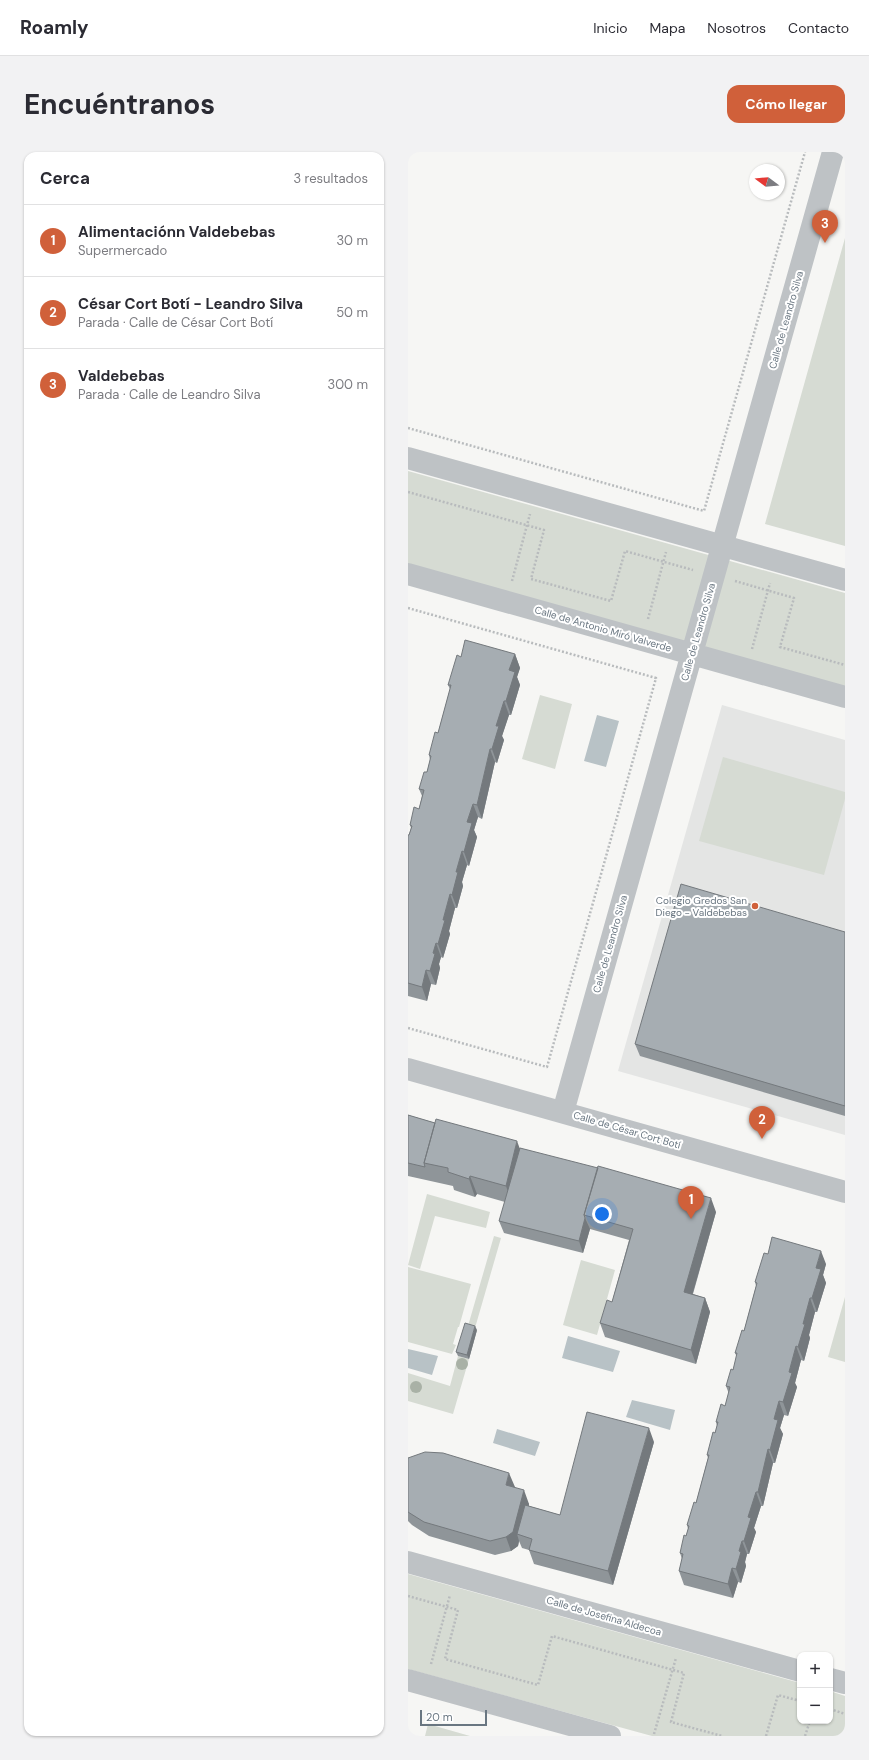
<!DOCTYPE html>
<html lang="es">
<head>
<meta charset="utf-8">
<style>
	body { margin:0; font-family:"DM Sans",sans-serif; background:#f2f2f3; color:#2b2b33 }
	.controls { position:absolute; right:12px; bottom:12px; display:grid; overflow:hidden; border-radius:8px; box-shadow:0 1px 3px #0004 }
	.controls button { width:36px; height:36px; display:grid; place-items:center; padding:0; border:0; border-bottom:1px solid #e1e1e2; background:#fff; color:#2b2b33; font:20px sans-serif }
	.compass { position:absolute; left:341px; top:12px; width:36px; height:36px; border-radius:50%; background:#fff; box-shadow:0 1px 3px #0004; rotate:286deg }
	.scale { position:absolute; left:12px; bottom:10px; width:67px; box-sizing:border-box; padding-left:4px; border:2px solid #697681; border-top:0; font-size:11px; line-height:14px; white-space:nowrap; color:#697681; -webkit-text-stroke:3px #fff; paint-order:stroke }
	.you { position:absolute; left:194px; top:1062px; width:14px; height:14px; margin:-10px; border:3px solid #fff; border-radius:50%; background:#1a73e8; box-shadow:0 0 0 6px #1a73e833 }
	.badge { display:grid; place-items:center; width:26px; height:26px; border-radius:50%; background:#d0603a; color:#fff; font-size:13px; font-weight:700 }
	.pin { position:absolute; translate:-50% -33px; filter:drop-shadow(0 1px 2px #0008) }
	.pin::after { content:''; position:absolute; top:21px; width:14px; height:12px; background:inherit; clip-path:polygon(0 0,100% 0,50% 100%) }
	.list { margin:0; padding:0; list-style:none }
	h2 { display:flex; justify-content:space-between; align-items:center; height:52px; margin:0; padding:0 16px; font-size:17px }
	h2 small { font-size:13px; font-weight:400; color:#7c7c81 }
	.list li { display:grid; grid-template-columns:26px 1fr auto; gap:12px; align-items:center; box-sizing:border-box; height:72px; padding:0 16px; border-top:1px solid #e1e1e2 }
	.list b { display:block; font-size:15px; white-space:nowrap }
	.list p { margin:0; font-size:13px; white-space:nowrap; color:#7c7c81 }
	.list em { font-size:13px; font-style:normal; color:#7c7c81 }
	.map { position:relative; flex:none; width:437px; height:1584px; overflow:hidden; border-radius:12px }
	header { display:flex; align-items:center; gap:24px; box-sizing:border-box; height:56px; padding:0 20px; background:#fff; border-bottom:1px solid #e1e1e2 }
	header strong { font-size:19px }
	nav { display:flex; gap:22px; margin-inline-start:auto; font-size:14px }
	.intro { display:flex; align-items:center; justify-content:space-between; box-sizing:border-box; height:96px; padding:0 24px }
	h1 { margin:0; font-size:28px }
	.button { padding:10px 18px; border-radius:12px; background:#d0603a; color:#fff; font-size:14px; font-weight:700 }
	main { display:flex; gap:24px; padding:0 24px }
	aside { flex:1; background:#fff; border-radius:12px; box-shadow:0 1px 3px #0004 }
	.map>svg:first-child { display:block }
	.built { fill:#e4e5e4 }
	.green { fill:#d6dbd3 }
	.water { fill:#b8c2c6 }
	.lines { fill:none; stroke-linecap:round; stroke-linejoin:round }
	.path { stroke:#b8bbbd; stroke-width:2.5; stroke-dasharray:2 2; stroke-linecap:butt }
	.minor { stroke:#bec2c5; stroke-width:22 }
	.tree { fill:#a9b1a6 }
	.wall { fill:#8f9599 }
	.shaded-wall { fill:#74797d }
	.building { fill:#a6adb2; stroke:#74797d }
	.poi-dot { fill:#d0603a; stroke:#fff; stroke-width:1.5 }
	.labels { text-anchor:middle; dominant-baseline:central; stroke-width:4; stroke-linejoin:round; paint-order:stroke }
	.street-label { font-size:10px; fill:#697681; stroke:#fff }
	.poi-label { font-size:10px; fill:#697681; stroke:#fff; text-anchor:end }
</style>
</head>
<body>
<header>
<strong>Roamly</strong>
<nav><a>Inicio</a><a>Mapa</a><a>Nosotros</a><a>Contacto</a></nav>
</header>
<div class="intro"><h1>Encuéntranos</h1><a class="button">Cómo llegar</a></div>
<main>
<aside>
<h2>Cerca<small>3 resultados</small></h2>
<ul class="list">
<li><span class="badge">1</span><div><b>Alimentaciónn Valdebebas</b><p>Supermercado</p></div><em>30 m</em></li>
<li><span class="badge">2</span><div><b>César Cort Botí - Leandro Silva</b><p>Parada · Calle de César Cort Botí</p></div><em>50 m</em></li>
<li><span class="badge">3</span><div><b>Valdebebas</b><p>Parada · Calle de Leandro Silva</p></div><em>300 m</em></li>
</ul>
</aside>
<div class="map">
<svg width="437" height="1584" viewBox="0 0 437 1584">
	<rect width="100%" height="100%" fill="#f6f6f4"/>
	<path class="built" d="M 314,553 L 437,588 L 437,983 L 210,919 Z"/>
	<path class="green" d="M 437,86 L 437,394 L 357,372 Z
		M 0,319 L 437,441 L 437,537 L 0,414 Z
		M 132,543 L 164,552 L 147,617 L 114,607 Z
		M 315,605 L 437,640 L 437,647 L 416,723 L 291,689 Z
		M 19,1042 L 82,1060 L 78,1076 L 27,1064 L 12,1117 L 0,1113 Z
		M 86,1084 L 93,1086 L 67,1176 L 60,1174 Z
		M 173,1108 L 207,1118 L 189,1183 L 155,1173 Z
		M 0,1115 L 63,1132 L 51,1175 L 50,1175 L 45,1192 L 48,1193 L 44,1202 L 0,1190 Z
		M 437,1145 L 437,1210 L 420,1205 Z
		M 50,1204 L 61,1207 L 45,1262 L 0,1249 L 0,1221 L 42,1234 Z
		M 0,1422 L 392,1531 L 392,1569 L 422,1569 L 422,1539 L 437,1544 L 437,1584 L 244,1584 L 0,1517 Z
		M 20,1572 L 62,1584 L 17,1584 Z"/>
	<path class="water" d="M 189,563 L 211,569 L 198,615 L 176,609 Z
		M 160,1184 L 212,1199 L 205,1220 L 154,1206 Z
		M 0,1197 L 30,1204 L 24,1223 L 0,1216 Z
		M 224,1248 L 267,1258 L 262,1278 L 218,1265 Z
		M 89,1277 L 132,1290 L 127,1304 L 85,1291 Z"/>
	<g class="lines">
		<path class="path" d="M 0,276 L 296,359 L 397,0
			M 0,340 L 136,378 L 123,427 L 203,449 L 217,399 L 285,418
			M 104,429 L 122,362
			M 327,429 L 386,446 L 372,495 L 437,513
			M 0,456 L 248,526 L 139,915 L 0,876
			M 240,467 L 258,400
			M 344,497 L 362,431
			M 0,1444 L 50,1458 L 37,1507 L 130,1533 L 144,1484 L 276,1521 L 263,1570 L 314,1584
			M 23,1512 L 42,1443
			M 422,1557 L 437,1562
			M 246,1582 L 268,1506
			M 358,1584 L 370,1543 L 392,1549
			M 397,1584 L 402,1569"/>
		<path class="minor" d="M 0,306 L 437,428
			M 0,422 L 437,545
			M 0,917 L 437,1040
			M 155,960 L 425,0
			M 0,1410 L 392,1519
			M 422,1527 L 437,1531
			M 0,1528 L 202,1584"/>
	</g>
	<g class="tree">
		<circle cx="54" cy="1212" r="6"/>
		<circle cx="8" cy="1235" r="6"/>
	</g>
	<path class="wall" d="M 107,502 L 112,516 L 109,525 L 112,533 L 103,563 L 101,563 L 94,584 L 96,588 L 89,611 L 87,610 L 74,667 L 70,665 L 66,678 L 69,685 L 61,714 L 59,713 L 54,730 L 55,734 L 49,756 L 47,756 L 41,779 L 42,782 L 35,806 L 33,805 L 31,812 L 32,816 L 28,833 L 23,832 L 19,849 L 0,844 L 0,683 L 1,683 L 3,676 L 2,673 L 11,657 L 14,644 L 11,637 L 19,620 L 22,608 L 21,603 L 30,581 L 42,537 L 40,533 L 53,505 Z
		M 437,780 L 437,964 L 232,904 L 227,892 Z
		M 0,963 L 112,996 L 308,1060 L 285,1142 L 297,1146 L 302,1160 L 288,1212 L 197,1185 L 192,1171 L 204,1150 L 221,1088 L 182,1077 L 175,1101 L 96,1081 L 91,1069 L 97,1050 L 69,1042 L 67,1045 L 46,1038 L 45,1034 L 0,1024 Z
		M 360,1102 L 418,1112 L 415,1123 L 418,1131 L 409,1160 L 407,1160 L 401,1183 L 402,1186 L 396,1209 L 393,1208 L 387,1231 L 389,1235 L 380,1264 L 376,1263 L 372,1276 L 375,1282 L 367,1311 L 365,1311 L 355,1354 L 353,1354 L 346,1376 L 348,1380 L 341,1402 L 339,1402 L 337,1410 L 338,1414 L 333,1431 L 330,1430 L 325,1446 L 276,1433 L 271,1419 L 274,1407 L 272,1401 L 278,1384 L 280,1377 L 279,1373 L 288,1351 L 300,1306 L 299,1303 L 307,1281 L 309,1274 L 308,1270 L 317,1254 L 321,1242 L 318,1234 L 325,1218 L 329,1205 L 327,1201 L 336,1179 L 348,1134 L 347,1130 Z
		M 69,1178 L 61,1207 L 50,1204 L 48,1200 Z
		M 246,1290 L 205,1433 L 126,1412 L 121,1398 L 114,1396 L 111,1389 L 110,1394 L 103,1399 L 87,1403 L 21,1384 L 4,1373 L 0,1369 L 0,1306 L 107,1335 L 121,1352 L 121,1354 L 152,1363 Z"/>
	<path class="shaded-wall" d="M 107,502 L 112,516 L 109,525 L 112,533 L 103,563 L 98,549 L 101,518 Z
		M 96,549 L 101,563 L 94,584 L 96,588 L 89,611 L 84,597 L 88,574 Z
		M 82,597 L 87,610 L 74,667 L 69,653 Z
		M 65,652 L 70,665 L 66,678 L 69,685 L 61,714 L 56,700 L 59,670 Z
		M 54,699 L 59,713 L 54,730 L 55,734 L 49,756 L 44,743 L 48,720 Z
		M 42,742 L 47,756 L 41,779 L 42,782 L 35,806 L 30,792 L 35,768 Z
		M 28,791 L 33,805 L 31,812 L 32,816 L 28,833 L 22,819 L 25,801 Z
		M 18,818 L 23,832 L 19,849 L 14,835 Z
		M 109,989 L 116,1008 L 104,1052 L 98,1034 Z
		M 62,1024 L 69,1042 L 67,1045 L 61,1027 Z
		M 303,1046 L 308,1060 L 281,1154 L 276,1140 Z
		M 177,1066 L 182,1077 L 175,1101 L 171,1089 Z
		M 413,1099 L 418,1112 L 415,1123 L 418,1131 L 409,1160 L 404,1146 L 408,1116 Z
		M 297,1146 L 302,1160 L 288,1212 L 283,1198 Z
		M 402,1146 L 407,1160 L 401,1183 L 402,1186 L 396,1209 L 390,1195 L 395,1172 Z
		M 67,1174 L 69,1178 L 61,1207 L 59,1203 Z
		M 388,1194 L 393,1208 L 387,1231 L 389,1235 L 380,1264 L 375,1250 L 381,1220 Z
		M 371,1249 L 376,1263 L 372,1276 L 375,1282 L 367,1311 L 362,1298 L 366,1267 Z
		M 241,1276 L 246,1290 L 205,1433 L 200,1419 Z
		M 360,1297 L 365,1311 L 355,1354 L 350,1340 Z
		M 101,1321 L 107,1335 L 103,1347 L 98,1333 Z
		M 116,1338 L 121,1352 L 113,1383 L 109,1382 L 111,1389 L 110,1394 L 103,1399 L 98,1385 Z
		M 348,1340 L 353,1354 L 346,1376 L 348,1380 L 341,1402 L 336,1389 L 340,1365 Z
		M 334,1389 L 339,1402 L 337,1410 L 338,1414 L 333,1431 L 328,1417 L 331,1399 Z
		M 324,1416 L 330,1430 L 325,1446 L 320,1432 Z"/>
	<path class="building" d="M 57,488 L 107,502 L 101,518 L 107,520 L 98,549 L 96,549 L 88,574 L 91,574 L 84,597 L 82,597 L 69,653 L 65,652 L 59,670 L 64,671 L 56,700 L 54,699 L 48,720 L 50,720 L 44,743 L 42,742 L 35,768 L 37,768 L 30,792 L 28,791 L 25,801 L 27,802 L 22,819 L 18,818 L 14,835 L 0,831 L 0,683 L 1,683 L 4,674 L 2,673 L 6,655 L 11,657 L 16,638 L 11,637 L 16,620 L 19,620 L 23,604 L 21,603 L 27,580 L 30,581 L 43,533 L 40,533 L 49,503 L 53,505 Z
		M 273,732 L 437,780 L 437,954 L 227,892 Z
		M 0,963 L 27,971 L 16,1011 L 17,1015 L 0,1011 Z
		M 28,967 L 109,989 L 98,1034 L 62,1024 L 61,1027 L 40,1020 L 40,1016 L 16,1011 Z
		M 112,996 L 190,1016 L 176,1063 L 177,1066 L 171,1089 L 91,1069 Z
		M 190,1014 L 303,1046 L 276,1140 L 297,1146 L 283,1198 L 192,1171 L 199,1148 L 204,1150 L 225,1077 L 176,1063 Z
		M 364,1085 L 413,1099 L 408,1116 L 413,1117 L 404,1146 L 402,1146 L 395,1172 L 397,1172 L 390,1195 L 388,1194 L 381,1220 L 384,1221 L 375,1250 L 371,1249 L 366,1267 L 370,1268 L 362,1298 L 360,1297 L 350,1340 L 348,1340 L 340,1365 L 343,1366 L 336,1389 L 334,1389 L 331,1399 L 333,1400 L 328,1417 L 324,1416 L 320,1432 L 271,1419 L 275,1402 L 272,1401 L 276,1383 L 278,1384 L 281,1374 L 279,1373 L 286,1350 L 288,1351 L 301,1303 L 299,1303 L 305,1280 L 307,1281 L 310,1270 L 308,1270 L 313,1252 L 317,1254 L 322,1235 L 318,1234 L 323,1217 L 325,1218 L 329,1201 L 327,1201 L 334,1178 L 336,1179 L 349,1131 L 347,1130 L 356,1101 L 360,1102 Z
		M 57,1171 L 67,1174 L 59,1203 L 48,1200 Z
		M 179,1260 L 241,1276 L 200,1419 L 121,1398 L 124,1387 L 109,1382 L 117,1353 L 152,1363 Z
		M 17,1300 L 35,1301 L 101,1321 L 98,1333 L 116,1338 L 105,1380 L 98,1385 L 82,1389 L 16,1370 L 0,1360 L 0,1306 Z"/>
	<circle class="poi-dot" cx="347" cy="754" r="4"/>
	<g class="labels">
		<g class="street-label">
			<text transform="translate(378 168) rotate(-74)">Calle de Leandro Silva</text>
			<text transform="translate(195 477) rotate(16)">Calle de Antonio Miró Valverde</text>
			<text transform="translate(290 480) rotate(-74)">Calle de Leandro Silva</text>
			<text transform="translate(202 792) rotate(-74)">Calle de Leandro Silva</text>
			<text transform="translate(219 978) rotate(16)">Calle de César Cort Botí</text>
			<text transform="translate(196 1464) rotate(16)">Calle de Josefina Aldecoa</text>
		</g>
		<g class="poi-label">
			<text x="339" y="748">Colegio Gredos San<tspan x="339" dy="12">Diego - Valdebebas</tspan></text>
		</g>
	</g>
</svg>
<div class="controls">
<button>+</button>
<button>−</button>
</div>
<svg class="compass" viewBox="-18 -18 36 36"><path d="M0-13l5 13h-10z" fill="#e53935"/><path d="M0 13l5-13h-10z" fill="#7c7c81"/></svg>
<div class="scale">20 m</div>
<div class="you"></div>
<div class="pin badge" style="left:283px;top:1067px">1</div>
<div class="pin badge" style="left:354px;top:987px">2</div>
<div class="pin badge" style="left:417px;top:91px">3</div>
</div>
</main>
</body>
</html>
